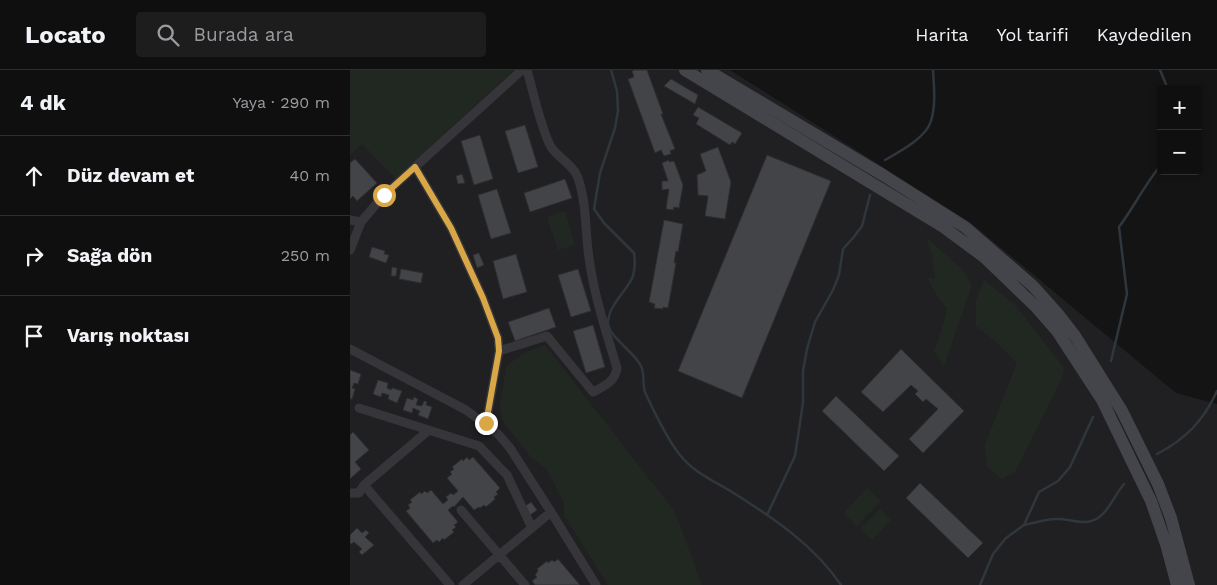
<!DOCTYPE html>
<html lang="tr">
<head>
<meta charset="utf-8">
<style>
	body { margin:0; font-family:"Work Sans",sans-serif; background:#1d1d1e; color:#f1f3f6 }
	.controls { position:absolute; right:15px; top:15px; display:grid; overflow:hidden; border-radius:5px; box-shadow:0 2px 8px #0003 }
	.controls button { width:45px; height:45px; display:grid; place-items:center; padding:0; border:0; border-bottom:1px solid #2f2f30; background:#0f0f10; color:#f1f3f6; font:25px sans-serif }
	.stop { position:absolute; width:15px; height:15px; margin:-11px; border:4px solid #daa747; border-radius:50%; background:#fff }
	.stop.end { background:#daa747; border-color:#fff; box-shadow:0 1px 5px #0008 }
	.list { margin:0; padding:0; list-style:none }
	h2 { display:flex; justify-content:space-between; align-items:center; height:65px; margin:0; padding:0 20px; font-size:21px }
	h2 small { font-size:16px; font-weight:400; color:#9b9c9f }
	.list li { display:grid; grid-template-columns:32px 1fr auto; gap:15px; align-items:center; box-sizing:border-box; height:80px; padding:0 20px; border-top:1px solid #2f2f30 }
	.list b { display:block; font-size:19px; white-space:nowrap }
	.list em { font-size:16px; font-style:normal; color:#9b9c9f }
	.icon { flex:none; width:28px; height:28px; fill:none; stroke:currentColor; stroke-width:2; stroke-linecap:round; stroke-linejoin:round }
	.map { position:relative; flex:none; width:867px; height:515px; overflow:hidden }
	header { display:flex; align-items:center; gap:30px; box-sizing:border-box; height:70px; padding:0 25px; background:#0f0f10; border-bottom:1px solid #2f2f30 }
	header strong { font-size:24px }
	nav { display:flex; gap:28px; margin-inline-start:auto; font-size:18px }
	.search { width:350px; height:45px; background:#1d1d1e; display:flex; align-items:center; gap:12px; box-sizing:border-box; padding:0 18px; border-radius:5px; color:#9b9c9f; font-size:19px }
	main { display:flex }
	aside { flex:1; background:#0f0f10 }
	.map>svg:first-child { display:block }
	.built { fill:#202022 }
	.green { fill:#212821 }
	.lines { fill:none; stroke-linecap:round; stroke-linejoin:round }
	.stream { stroke:#2f373d; stroke-width:2.5 }
	.building { fill:#434448; stroke:#2e2e31 }
	.street { stroke:#36363a; stroke-width:9 }
	.secondary { stroke:#44454a; stroke-width:12 }
	.route { stroke:#daa747; stroke-width:6 }
</style>
</head>
<body>
<header>
<strong>Locato</strong>
<div class="search"><svg class="icon" aria-label="search" viewBox="0 0 24 24"><circle cx="10" cy="10" r="6"/><path d="M15 15l6 6"/></svg>Burada ara</div>
<nav><a>Harita</a><a>Yol tarifi</a><a>Kaydedilen</a></nav>
</header>
<main>
<aside>
<h2>4 dk<small>Yaya · 290 m</small></h2>
<ul class="list">
<li><svg class="icon" aria-label="ahead" viewBox="0 0 24 24"><path d="M12 20V5M6 11l6-6 6 6"/></svg><div><b>Düz devam et</b></div><em>40 m</em></li>
<li><svg class="icon" aria-label="right" viewBox="0 0 24 24"><path d="M7 20v-9h11M14 6l5 5-5 5"/></svg><div><b>Sağa dön</b></div><em>250 m</em></li>
<li><svg class="icon" aria-label="arrive" viewBox="0 0 24 24"><path d="M6 21V4h12l-3 4 3 4H6"/></svg><div><b>Varış noktası</b></div></li>
</ul>
</aside>
<div class="map">
<svg width="867" height="515" viewBox="0 0 867 515">
	<rect width="100%" height="100%" fill="#141415"/>
	<path class="built" d="M 0,0 L 380,0 L 621,153 L 826,323 L 867,334 L 867,515 L 0,515 Z"/>
	<path class="green" d="M 0,0 L 164,0 L 46,109 L 12,74 L 0,85 Z
		M 215,141 L 225,175 L 208,180 L 197,147 Z
		M 576,167 L 614,201 L 622,215 L 594,296 L 584,281 L 592,259 L 597,238 L 587,226 L 577,208 L 585,208 L 582,184 Z
		M 634,210 L 665,235 L 714,298 L 712,308 L 665,402 L 652,409 L 637,397 L 635,375 L 667,293 L 646,272 L 626,256 L 626,230 Z
		M 195,275 L 325,442 L 352,515 L 258,515 L 214,445 L 214,433 L 197,400 L 180,386 L 152,350 L 150,338 L 156,296 L 176,282 Z
		M 517,418 L 531,431 L 507,456 L 494,443 Z
		M 530,439 L 541,450 L 522,470 L 510,459 Z"/>
	<g class="lines">
		<path class="stream" d="M 261,0 L 267,21 L 268,41 L 265,58 L 250,103 L 244,139 L 254,153 L 284,183 C 285,190 285,199 283,206 C 278,220 259,234 258,252 C 258,267 284,281 291,296 C 295,304 292,314 295,322 C 302,338 319,372 330,385 C 343,402 364,411 382,422 C 422,447 464,475 491,515
			M 810,0 L 818,19
			M 535,90 C 549,82 576,68 581,51 C 586,35 584,16 583,0
			M 761,291 L 777,224 L 769,157 C 784,137 795,114 811,95
			M 807,384 C 836,369 854,350 867,321
			M 417,445 L 445,386 L 453,333 L 453,301 L 457,279 L 465,252 L 483,220 L 489,205 L 493,179 L 503,168 L 512,156 L 520,125
			M 675,455 C 686,452 699,448 710,449 C 724,450 735,456 748,448 C 760,440 765,424 774,414
			M 630,515 L 643,484 L 656,468 L 674,455 L 689,422 L 708,411 L 720,397 L 743,347"/>
	</g>
	<path class="building" d="M 285,0 L 297,0 L 313,44 L 311,44 L 325,79 L 320,81 L 321,84 L 314,86 L 311,80 L 305,83 L 278,9 L 284,7 L 282,1 Z
		M 321,9 L 348,25 L 345,34 L 314,16 Z
		M 348,37 L 392,63 L 385,74 L 382,72 L 380,75 L 346,54 L 349,48 L 343,45 Z
		M 175,55 L 188,97 L 168,103 L 155,61 Z
		M 130,65 L 143,109 L 124,115 L 111,71 Z
		M 368,77 L 381,112 L 375,149 L 355,146 L 358,126 L 348,125 L 347,105 L 356,101 L 350,84 Z
		M 417,85 L 481,111 L 392,328 L 328,301 Z
		M 5,89 L 27,113 L 7,131 L 3,126 L 0,129 L 0,93 Z
		M 319,90 L 319,92 L 324,91 L 333,115 L 329,138 L 324,137 L 323,140 L 316,139 L 319,119 L 312,120 L 312,111 L 318,111 L 312,93 Z
		M 112,104 L 115,113 L 108,114 L 106,106 Z
		M 215,109 L 222,128 L 180,142 L 174,123 Z
		M 147,119 L 161,163 L 141,169 L 128,125 Z
		M 314,150 L 333,154 L 328,182 L 326,181 L 324,193 L 326,193 L 318,238 L 313,237 L 313,239 L 304,238 L 305,234 L 299,232 Z
		M 22,177 L 35,181 L 34,184 L 39,185 L 36,193 L 19,187 Z
		M 129,183 L 134,195 L 127,198 L 123,185 Z
		M 166,184 L 177,222 L 153,229 L 143,191 Z
		M 42,197 L 47,198 L 46,206 L 41,206 Z
		M 51,199 L 73,203 L 71,213 L 49,209 Z
		M 228,199 L 241,241 L 221,247 L 208,205 Z
		M 199,238 L 206,257 L 165,271 L 158,252 Z
		M 243,255 L 255,297 L 236,303 L 223,261 Z
		M 551,279 L 614,341 L 573,383 L 559,369 L 588,339 L 576,329 L 573,332 L 565,324 L 568,321 L 561,315 L 533,342 L 511,322 Z
		M 0,300 L 11,304 L 8,314 L 4,313 L 2,318 L 5,319 L 2,329 L 0,329 Z
		M 28,310 L 38,313 L 37,318 L 41,320 L 42,318 L 52,321 L 47,333 L 38,329 L 39,325 L 32,323 L 31,327 L 23,324 Z
		M 486,326 L 549,386 L 534,401 L 472,341 Z
		M 64,327 L 68,329 L 66,335 L 72,336 L 74,331 L 77,332 L 76,335 L 82,337 L 78,349 L 68,345 L 70,341 L 63,338 L 62,343 L 53,340 L 57,328 L 63,330 Z
		M 3,362 L 19,380 L 5,392 L 11,399 L 0,409 L 0,365 Z
		M 117,387 L 119,390 L 123,387 L 150,418 L 146,422 L 148,424 L 144,427 L 145,429 L 136,437 L 134,435 L 130,438 L 129,437 L 124,440 L 113,427 L 104,437 L 103,436 L 98,440 L 108,452 L 104,455 L 106,457 L 102,460 L 104,462 L 94,470 L 93,468 L 89,472 L 87,470 L 83,473 L 56,441 L 60,438 L 58,435 L 62,432 L 60,430 L 70,422 L 71,424 L 75,421 L 77,423 L 81,420 L 93,434 L 98,430 L 96,427 L 101,423 L 103,425 L 108,421 L 97,408 L 102,404 L 100,402 L 104,399 L 102,397 L 112,389 L 113,391 Z
		M 570,413 L 633,473 L 618,488 L 556,428 Z
		M 181,432 L 187,440 L 180,445 L 174,437 Z
		M 7,458 L 12,463 L 16,460 L 19,463 L 15,467 L 24,475 L 12,485 L 9,482 L 12,479 L 4,472 L 1,474 L 0,473 L 0,465 Z
		M 208,489 L 230,515 L 185,515 L 182,511 L 187,507 L 185,505 L 188,501 L 187,499 L 197,491 L 198,493 L 202,490 L 204,492 Z"/>
	<g class="lines">
		<path class="street" d="M 65,97 L 101,158 L 133,228 L 148,268 L 149,281 L 136,353
			M 0,150 L 11,152
			M 0,180 L 11,152 L 34,125 L 172,0
			M 0,279 L 116,340 L 148,364 L 160,378 L 201,442 L 246,515
			M 149,281 L 197,266 L 243,322 C 254,316 265,312 267,298 C 256,262 244,225 239,188 C 235,161 237,134 228,108 C 223,94 208,88 201,77 C 191,59 183,21 177,0
			M 9,338 L 129,376 L 157,405 L 182,458
			M 14,415 L 100,515
			M 0,423 L 9,423 L 14,415 L 79,360
			M 111,440 L 175,515
			M 113,515 L 201,442"/>
		<path class="secondary" d="M 335,0 L 592,156 L 634,187 L 686,237 L 707,261 L 752,330 L 801,431 L 816,474 L 827,515
			M 357,0 L 533,105 L 615,157 L 683,216 L 708,244 L 725,266 L 772,341 L 808,414 L 821,448 L 839,515"/>
	</g>
	<g class="lines">
		<path class="route" d="M 34,125 L 65,97 L 101,158 L 133,228 L 148,268 L 149,281 L 136,353"/>
	</g>
</svg>
<div class="controls">
<button>+</button>
<button>−</button>
</div>
<div class="stop" style="left:34px;top:125px"></div>
<div class="stop end" style="left:136px;top:353px"></div>
</div>
</main>
</body>
</html>
